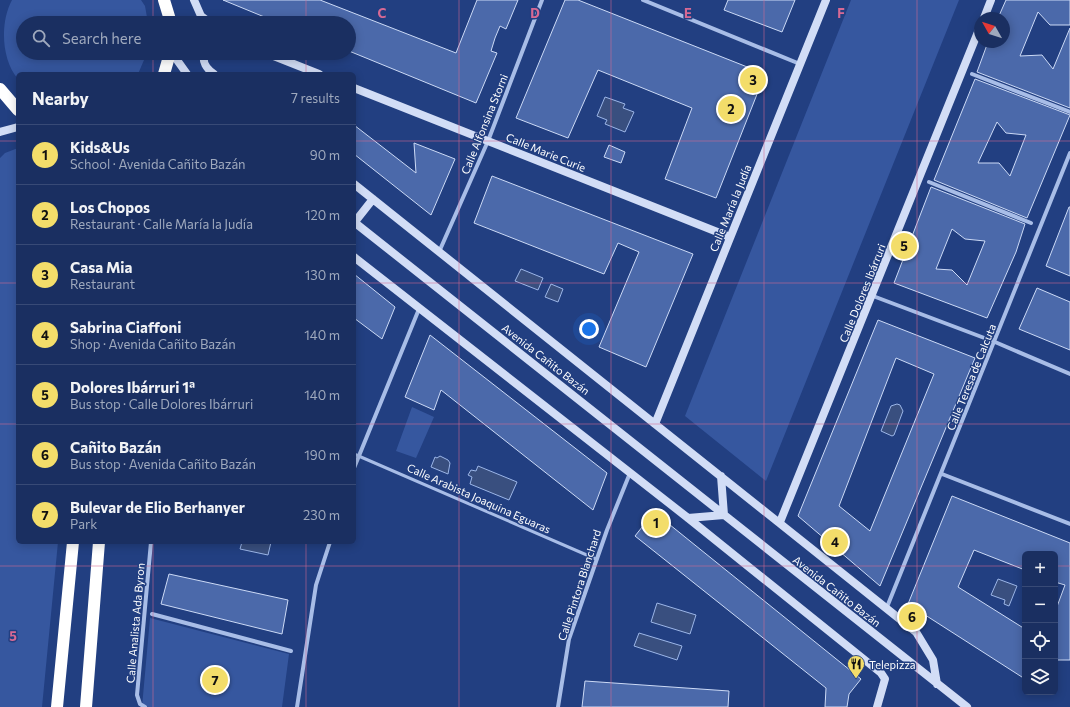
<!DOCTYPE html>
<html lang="en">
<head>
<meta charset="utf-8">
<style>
	body { margin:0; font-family:Commissioner,sans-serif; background:#233767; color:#f1f3f6 }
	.controls { position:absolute; right:12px; bottom:12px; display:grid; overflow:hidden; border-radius:6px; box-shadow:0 2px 10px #0003 }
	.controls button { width:36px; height:36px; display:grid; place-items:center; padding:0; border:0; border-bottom:1px solid #384a76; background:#1a2f61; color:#f1f3f6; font:20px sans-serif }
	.compass { position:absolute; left:974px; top:12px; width:36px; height:36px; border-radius:50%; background:#1a2f61; box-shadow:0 2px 10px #0003; rotate:309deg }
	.you { position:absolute; left:589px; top:329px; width:14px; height:14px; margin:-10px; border:3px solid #fff; border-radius:50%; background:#1a73e8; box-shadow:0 0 0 6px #1a73e833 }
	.badge { display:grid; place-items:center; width:26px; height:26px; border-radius:50%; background:#f3dd6a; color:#111; font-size:13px; font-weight:700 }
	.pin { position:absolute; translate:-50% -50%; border:2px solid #fff; box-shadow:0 1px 4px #0006 }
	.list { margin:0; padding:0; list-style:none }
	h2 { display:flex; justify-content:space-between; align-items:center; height:52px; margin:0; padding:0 16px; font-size:17px }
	h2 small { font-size:13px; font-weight:400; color:#9fa9bd }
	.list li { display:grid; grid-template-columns:26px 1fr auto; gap:12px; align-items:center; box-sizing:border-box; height:60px; padding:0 16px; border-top:1px solid #384a76 }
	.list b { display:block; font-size:15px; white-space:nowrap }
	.list p { margin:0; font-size:13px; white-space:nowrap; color:#9fa9bd }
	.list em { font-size:13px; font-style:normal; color:#9fa9bd }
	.icon { flex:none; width:22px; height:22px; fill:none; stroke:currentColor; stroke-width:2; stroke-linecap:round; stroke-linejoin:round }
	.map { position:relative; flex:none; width:1070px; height:707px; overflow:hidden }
	.search { position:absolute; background:#1a2f61; box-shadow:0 2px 10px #0003; left:16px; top:16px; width:340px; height:44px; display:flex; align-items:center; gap:10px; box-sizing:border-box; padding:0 14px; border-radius:22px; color:#9fa9bd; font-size:15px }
	.panel { position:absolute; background:#1a2f61; box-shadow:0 2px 10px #0003; left:16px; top:72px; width:340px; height:472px; border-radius:6px }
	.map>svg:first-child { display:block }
	.green { fill:#36579f }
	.water { fill:#394f7f; stroke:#9cb6e8 }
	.building { fill:#4b69aa; stroke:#ccdaf6; fill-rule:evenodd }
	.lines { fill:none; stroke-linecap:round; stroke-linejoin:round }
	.lane { stroke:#a8bde7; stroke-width:3 }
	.street { stroke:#a8bde7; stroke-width:4 }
	.secondary { stroke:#d2ddf6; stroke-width:8 }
	.highway { stroke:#fff; stroke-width:12 }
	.grid { fill:none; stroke:#d76994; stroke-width:1; stroke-opacity:0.55 }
	.labels { text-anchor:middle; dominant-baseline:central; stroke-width:3; stroke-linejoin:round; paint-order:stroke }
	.street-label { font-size:11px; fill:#fff; stroke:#223f81 }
	.poi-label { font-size:11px; fill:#fff; stroke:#223f81; text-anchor:start }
	.grid-label { font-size:13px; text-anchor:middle; font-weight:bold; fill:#d76994; stroke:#223f81; stroke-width:3; stroke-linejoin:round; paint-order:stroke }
</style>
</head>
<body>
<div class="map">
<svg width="1070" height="707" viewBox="0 0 1070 707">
	<rect width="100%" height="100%" fill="#223f81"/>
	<path class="green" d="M 12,0 L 141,0 L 145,6 L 148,23 L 23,23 L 23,53 L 147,53 L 138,74 L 18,74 L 18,79 C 1,59 0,22 12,0 Z
		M 851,0 L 959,0 L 766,481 L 685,416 Z
		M 18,148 L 18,542 L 58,542 L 42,707 L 0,707 L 0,158 L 5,153 Z
		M 412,407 L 434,417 L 416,458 L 396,451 Z
		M 150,618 L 289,654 L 282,707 L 142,707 Z"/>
	<path class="water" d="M 605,97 L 625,104 L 623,108 L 634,112 L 625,132 L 605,124 L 607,120 L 597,116 Z
		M 521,269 L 543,278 L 538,290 L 515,281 Z
		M 551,284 L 563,289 L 558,302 L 545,297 Z
		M 897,404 L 900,405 L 903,411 L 894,435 L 892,436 L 881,431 L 891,406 Z
		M 440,456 L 448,460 L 450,463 L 448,474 L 431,467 L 435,457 L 437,458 Z
		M 478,466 L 517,482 L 509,500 L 470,484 L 472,477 L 468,475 L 471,470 L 476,471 Z
		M 242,542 L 271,542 L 268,555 L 240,549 Z
		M 998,579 L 1017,586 L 1009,606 L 1004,604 L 1005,600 L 991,595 Z
		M 657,603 L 696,615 L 690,634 L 651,622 Z
		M 639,633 L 682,646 L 677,660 L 634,646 Z"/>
	<path class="building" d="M 223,0 L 320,0 L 456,53 L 477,0 L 518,0 L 506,29 L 500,26 L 495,38 L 491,51 L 497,53 L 476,103 L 349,51 L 349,23 L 279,23 Z
		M 565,0 L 578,0 L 765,74 L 716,198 L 665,179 L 692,108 L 598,70 L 568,138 L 516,118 Z
		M 728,0 L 795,0 L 782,32 L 724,10 Z
		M 1006,0 L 1070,0 L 1070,25 L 1050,25 L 1038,12 L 1020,56 L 1042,55 L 1053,69 L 1070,28 L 1070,108 L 977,72 L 988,42 L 1004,42 L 1004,18 L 998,18 Z
		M 975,79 L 1070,115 L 1027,218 L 934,180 ZM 997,122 L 1006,133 L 1026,135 L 1010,176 L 999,163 L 978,163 Z
		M 354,125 L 416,173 L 414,143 L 455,159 L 431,215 L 354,154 Z
		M 609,145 L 625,152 L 621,163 L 604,157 Z
		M 492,176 L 693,254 L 646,367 L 599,347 L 639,252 L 618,243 L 604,274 L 474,223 Z
		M 931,187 L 1025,224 L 1016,252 L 987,318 L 894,283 ZM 952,229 L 965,239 L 985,241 L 967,285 L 952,270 L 936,269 Z
		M 1069,207 L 1070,207 L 1070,276 L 1046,266 Z
		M 354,274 L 395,307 L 382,339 L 354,318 Z
		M 1037,288 L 1070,302 L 1070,350 L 1019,329 Z
		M 878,320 L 975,358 L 880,586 L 798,516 ZM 896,358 L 934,374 L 870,531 L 839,506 Z
		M 430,335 L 607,473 L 593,510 L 441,390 L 434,410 L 405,397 Z
		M 952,496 L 1070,543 L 1070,660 L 1055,660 L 1055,612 L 1065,585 L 1055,582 L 1055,554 L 1025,554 L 1025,570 L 974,550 L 958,587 L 1025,629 L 1025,679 L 908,604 Z
		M 654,512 L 861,679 L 849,694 L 847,707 L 825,707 L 826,688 L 635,536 Z
		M 169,574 L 288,600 L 282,634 L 161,604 Z
		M 585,681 L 729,691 L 728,707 L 582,707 Z"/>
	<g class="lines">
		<path class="lane" d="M 354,454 L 596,559"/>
		<path class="street" d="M 643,0 L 800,64
			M 972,74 L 1070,112
			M 929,182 L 1031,223
			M 439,252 L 488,141 L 542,0
			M 873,296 L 995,342 L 1070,374
			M 354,468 L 419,309
			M 942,474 L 1070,524
			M 887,607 L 1070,153
			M 152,614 L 291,651
			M 145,707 L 140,704 L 137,695 L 151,542
			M 297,707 L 316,585 L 330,542
			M 558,707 L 569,639 L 607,530 L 630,473"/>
		<path class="secondary" d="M 194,0 L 201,16 L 210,23
			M 984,18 L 991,0
			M 172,53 L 187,74
			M 205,53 C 201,61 207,69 214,74
			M 266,53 L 319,74
			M 354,88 L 730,237
			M 0,132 L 18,127
			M 354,184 L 916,632 L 933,660 L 937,684
			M 354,222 L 967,707
			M 354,223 L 373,199
			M 354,257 L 688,518 L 881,673 L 885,679 L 877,707
			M 655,424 L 826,0
			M 721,476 L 724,515
			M 688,518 L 724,515
			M 780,522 L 980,27"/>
		<path class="highway" d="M 164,0 L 171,23
			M 164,74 L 170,53
			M 0,89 L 18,110
			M 57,707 L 73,542
			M 86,707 L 99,542"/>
	</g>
	<path class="grid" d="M 153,0 L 153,23M 306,0 L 306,23M 459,0 L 459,707M 611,0 L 611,707M 764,0 L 764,707M 917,0 L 917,707M 153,53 L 153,74M 306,53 L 306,74M 0,141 L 18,141M 354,141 L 1070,141M 0,283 L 18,283M 354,283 L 1070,283M 0,424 L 18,424M 354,424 L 1070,424M 153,542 L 153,707M 306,542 L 306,707M 0,566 L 1025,566M 1055,566 L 1070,566"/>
	<defs>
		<symbol id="restaurant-pin" viewBox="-11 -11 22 30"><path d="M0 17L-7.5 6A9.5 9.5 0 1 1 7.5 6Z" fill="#f3dd6a" stroke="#223f81"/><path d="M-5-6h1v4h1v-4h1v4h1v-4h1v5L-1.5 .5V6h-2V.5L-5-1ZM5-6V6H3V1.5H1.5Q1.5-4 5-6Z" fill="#111"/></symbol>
	</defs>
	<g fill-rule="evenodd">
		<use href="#restaurant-pin" x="846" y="654" width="20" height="27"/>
	</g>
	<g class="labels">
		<g class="street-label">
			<text transform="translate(484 124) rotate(-68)">Calle Alfonsina Storni</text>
			<text transform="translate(546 152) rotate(22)">Calle Marie Curie</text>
			<text transform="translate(730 208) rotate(-68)">Calle María la Judía</text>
			<text transform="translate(862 293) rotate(-68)">Calle Dolores Ibárruri</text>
			<text transform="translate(546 359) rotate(38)">Avenida Cañito Bazán</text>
			<text transform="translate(971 377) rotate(-68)">Calle Teresa de Calcuta</text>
			<text transform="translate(479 498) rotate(24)">Calle Arabista Joaquina Eguaras</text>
			<text transform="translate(579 585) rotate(-72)">Calle Pintora Blanchard</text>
			<text transform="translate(837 591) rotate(38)">Avenida Cañito Bazán</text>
			<text transform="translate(135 623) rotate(-85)">Calle Analista Ada Byron</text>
		</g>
		<g class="poi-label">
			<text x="869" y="664">Telepizza</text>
		</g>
	</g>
	<g class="grid-label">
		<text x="382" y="18">C</text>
		<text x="535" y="18">D</text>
		<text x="688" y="18">E</text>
		<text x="841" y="18">F</text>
		<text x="13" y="641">5</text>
	</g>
</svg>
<div class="controls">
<button>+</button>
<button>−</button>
<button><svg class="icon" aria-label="locate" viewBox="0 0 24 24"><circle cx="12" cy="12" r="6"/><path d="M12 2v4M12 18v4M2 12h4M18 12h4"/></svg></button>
<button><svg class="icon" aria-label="layers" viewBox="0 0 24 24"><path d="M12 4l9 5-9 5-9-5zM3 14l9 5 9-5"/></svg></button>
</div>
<svg class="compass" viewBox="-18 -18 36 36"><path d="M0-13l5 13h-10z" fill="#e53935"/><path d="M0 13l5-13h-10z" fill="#9fa9bd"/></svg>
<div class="you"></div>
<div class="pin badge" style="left:656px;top:523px">1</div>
<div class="pin badge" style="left:731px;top:109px">2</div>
<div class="pin badge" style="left:753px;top:80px">3</div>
<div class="pin badge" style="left:835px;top:542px">4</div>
<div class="pin badge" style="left:904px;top:246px">5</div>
<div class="pin badge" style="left:912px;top:617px">6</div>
<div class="pin badge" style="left:215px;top:680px">7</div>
<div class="search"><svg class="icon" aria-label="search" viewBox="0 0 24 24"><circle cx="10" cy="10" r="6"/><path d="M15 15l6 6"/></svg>Search here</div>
<section class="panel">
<h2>Nearby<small>7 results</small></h2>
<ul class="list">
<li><span class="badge">1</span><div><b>Kids&amp;Us</b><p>School · Avenida Cañito Bazán</p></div><em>90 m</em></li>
<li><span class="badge">2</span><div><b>Los Chopos</b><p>Restaurant · Calle María la Judía</p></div><em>120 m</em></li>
<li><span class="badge">3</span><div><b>Casa Mia</b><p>Restaurant</p></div><em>130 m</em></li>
<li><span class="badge">4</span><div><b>Sabrina Ciaffoni</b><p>Shop · Avenida Cañito Bazán</p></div><em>140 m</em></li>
<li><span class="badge">5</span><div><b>Dolores Ibárruri 1ª</b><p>Bus stop · Calle Dolores Ibárruri</p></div><em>140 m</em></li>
<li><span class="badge">6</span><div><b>Cañito Bazán</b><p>Bus stop · Avenida Cañito Bazán</p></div><em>190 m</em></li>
<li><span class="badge">7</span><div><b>Bulevar de Elio Berhanyer</b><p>Park</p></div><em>230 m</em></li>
</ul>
</section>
</div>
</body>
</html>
